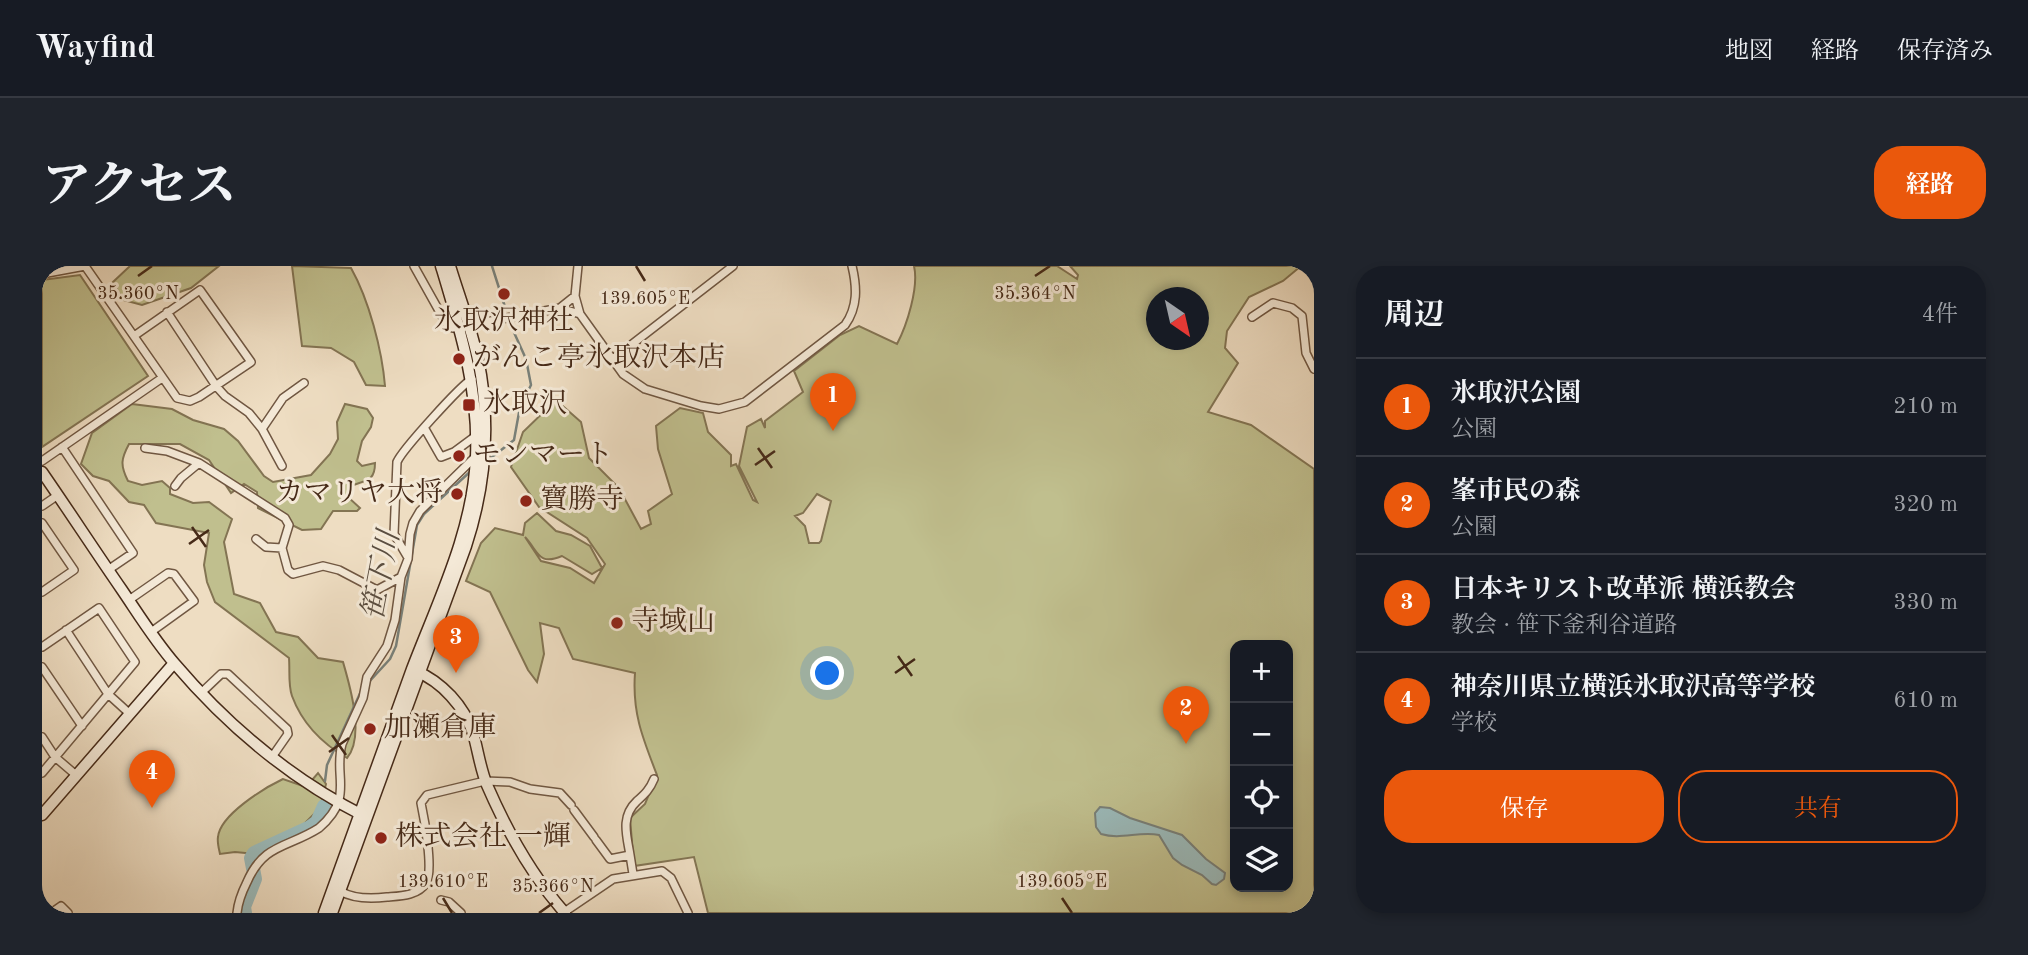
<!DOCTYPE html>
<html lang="ja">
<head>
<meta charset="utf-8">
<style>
	body { margin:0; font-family:"Old Standard TT","Noto Serif JP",serif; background:#20242c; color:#f1f3f6 }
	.controls { position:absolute; right:21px; bottom:21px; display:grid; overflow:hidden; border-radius:14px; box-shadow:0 4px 10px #0003 }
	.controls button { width:63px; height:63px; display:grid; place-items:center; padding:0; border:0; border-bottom:2px solid #363941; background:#171b24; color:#f1f3f6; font:35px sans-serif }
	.compass { position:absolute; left:1104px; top:21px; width:63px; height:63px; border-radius:50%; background:#171b24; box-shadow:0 4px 10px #0003; rotate:146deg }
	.you { position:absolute; left:786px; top:408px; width:24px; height:24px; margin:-18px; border:5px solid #fff; border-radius:50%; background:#1a73e8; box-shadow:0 0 0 10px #1a73e833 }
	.badge { display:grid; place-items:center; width:46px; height:46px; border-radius:50%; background:#ea580c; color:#fff; font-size:23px; font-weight:700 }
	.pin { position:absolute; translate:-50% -58px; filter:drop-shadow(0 2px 4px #0008) }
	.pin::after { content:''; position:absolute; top:37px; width:24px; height:21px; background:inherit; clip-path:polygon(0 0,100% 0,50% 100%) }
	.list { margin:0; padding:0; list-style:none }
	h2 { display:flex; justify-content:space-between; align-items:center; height:91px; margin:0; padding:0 28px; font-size:30px }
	h2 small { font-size:23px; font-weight:400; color:#9ea1a6 }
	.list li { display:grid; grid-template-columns:46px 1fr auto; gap:21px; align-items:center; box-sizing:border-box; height:98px; padding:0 28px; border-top:2px solid #363941 }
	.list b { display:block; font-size:26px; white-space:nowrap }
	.list p { margin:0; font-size:23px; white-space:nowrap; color:#9ea1a6 }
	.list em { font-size:23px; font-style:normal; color:#9ea1a6 }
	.actions { display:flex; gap:14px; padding:21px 28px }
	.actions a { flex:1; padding:16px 0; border:2px solid #ea580c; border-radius:28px; text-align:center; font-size:24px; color:#ea580c }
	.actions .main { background:#ea580c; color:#fff }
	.icon { flex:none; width:38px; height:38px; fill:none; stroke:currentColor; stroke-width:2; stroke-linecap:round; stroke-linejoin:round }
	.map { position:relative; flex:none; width:1272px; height:647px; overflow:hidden; border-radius:28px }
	header { display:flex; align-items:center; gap:42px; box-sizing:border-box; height:98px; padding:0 35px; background:#171b24; border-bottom:2px solid #363941 }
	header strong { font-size:33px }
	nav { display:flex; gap:38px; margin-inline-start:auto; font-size:24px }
	.intro { display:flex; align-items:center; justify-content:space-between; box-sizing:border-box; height:168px; padding:0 42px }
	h1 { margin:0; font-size:49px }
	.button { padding:18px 32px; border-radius:28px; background:#ea580c; color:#fff; font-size:24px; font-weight:700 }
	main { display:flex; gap:42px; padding:0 42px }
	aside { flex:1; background:#171b24; border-radius:28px; box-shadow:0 4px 10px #0003 }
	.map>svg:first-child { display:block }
	.green { fill:#c0bf8e; stroke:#837453; stroke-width:2; fill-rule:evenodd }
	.water { fill:#9bbaba; stroke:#798079; stroke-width:2 }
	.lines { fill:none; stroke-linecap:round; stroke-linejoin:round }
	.stream { stroke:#798079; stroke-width:2.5 }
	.river { stroke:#9bbaba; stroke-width:14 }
	.street-casing { stroke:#705742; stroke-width:10 }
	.secondary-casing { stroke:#462a18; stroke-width:13 }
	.street { stroke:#f4e9d7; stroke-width:7 }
	.secondary { stroke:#f4e9d7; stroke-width:10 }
	.ticks { fill:none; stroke:#462a18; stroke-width:2.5 }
	.poi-dot { fill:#8f2418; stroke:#f4e9d7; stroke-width:2.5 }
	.labels { text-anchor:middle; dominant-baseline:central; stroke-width:6; stroke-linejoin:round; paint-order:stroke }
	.poi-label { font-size:28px; fill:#462a18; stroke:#f4e9d7; text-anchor:start }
	.water-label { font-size:30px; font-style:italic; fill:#5b4e40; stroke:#f4e9d7 }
	.ticks-label { font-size:18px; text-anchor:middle; fill:#462a18; stroke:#f4e9d7; stroke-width:6; stroke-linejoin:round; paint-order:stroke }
</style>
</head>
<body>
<header>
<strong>Wayfind</strong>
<nav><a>地図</a><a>経路</a><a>保存済み</a></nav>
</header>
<div class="intro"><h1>アクセス</h1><a class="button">経路</a></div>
<main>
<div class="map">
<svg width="1272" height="647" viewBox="0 0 1272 647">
	<rect width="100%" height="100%" fill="#eeddc2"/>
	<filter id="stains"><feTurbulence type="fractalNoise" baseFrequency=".00286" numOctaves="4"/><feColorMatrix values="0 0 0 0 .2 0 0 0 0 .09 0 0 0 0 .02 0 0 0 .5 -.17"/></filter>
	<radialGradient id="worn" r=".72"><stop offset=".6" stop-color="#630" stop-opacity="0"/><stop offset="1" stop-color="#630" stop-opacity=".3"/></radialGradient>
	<path class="green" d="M 88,0 L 177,0 L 149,22 L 100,39 L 81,34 L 71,16 Z
		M 250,0 L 309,2 C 327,34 340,84 343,120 L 324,119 L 312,96 L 289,82 L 260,80 Z
		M 872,0 L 1015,0 L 1035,13 L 1036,9 L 1028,0 L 1259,0 L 1241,15 L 1207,31 L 1185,65 L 1183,82 L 1196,97 L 1166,146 L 1209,159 L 1272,203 L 1272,647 L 666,647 L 652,591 L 592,600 L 588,552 L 603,538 L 615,509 C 601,473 590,447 593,407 L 531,393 L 517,362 L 498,357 L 502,388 L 495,416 L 486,404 L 448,326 L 424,315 L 439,277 L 453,262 L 481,269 L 483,257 L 495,247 L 514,265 L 529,269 L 548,280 L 560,302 L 550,308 L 520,290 C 496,300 497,286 483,271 L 499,295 L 528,302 L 552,317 L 563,298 L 545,272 L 497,241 L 469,201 L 481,166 L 514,134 L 539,156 L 547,192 L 577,222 L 599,263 L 609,258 L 606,245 L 630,228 L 616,183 L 614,160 L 638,142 L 661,147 L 666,166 L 689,189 L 689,200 L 694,198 L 711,234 L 715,236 L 697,200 L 705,161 L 719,153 L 723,162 L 723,155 L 761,126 L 752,105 L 798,69 L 817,60 L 855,78 C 865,59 877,21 872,0 ZM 1114,32 L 1156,32 L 1156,74 L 1114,74 ZM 775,228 L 789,235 L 779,275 L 777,277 L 767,277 L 763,260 L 753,250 L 761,247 ZM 1193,379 L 1246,379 L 1246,621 L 1193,621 Z
		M 38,9 L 106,110 L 0,181 L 0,14 Z
		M 90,138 L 130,143 L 151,154 L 182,163 L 196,175 L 222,210 L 231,216 L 269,209 L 288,188 L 296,173 L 295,156 L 303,138 L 325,143 L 331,152 L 329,161 L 320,175 L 315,195 L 320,200 L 333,197 C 333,214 326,214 311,219 L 307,232 L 318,242 L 315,245 L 291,245 L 279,263 L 260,264 L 216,242 L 215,226 L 202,218 L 189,227 L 167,194 L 138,178 L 87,178 C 79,193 78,199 86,215 L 100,219 L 120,215 L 128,222 L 128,228 L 151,237 L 167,236 L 190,253 L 182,276 L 192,328 L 218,337 L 234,366 L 256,371 L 276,392 L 301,396 C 308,420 323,471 305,492 C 281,478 260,457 250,430 C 246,419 248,404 247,392 L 173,336 L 165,316 L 162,299 L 167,267 L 114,257 L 102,239 L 87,236 L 67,215 L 51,210 L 39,198 L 50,167 Z
		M 276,507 L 284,518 L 278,542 L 241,579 L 215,588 L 193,586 L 178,588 C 177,583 175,576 176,571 C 178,549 222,522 241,513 L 264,521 Z"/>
	<path class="water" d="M 1058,541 L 1068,542 L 1088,552 L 1140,569 L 1164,593 L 1183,607 L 1182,613 L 1174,619 L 1170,618 L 1160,609 L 1140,599 L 1131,592 L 1117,569 C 1097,565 1079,574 1059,568 L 1054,561 L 1053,547 Z"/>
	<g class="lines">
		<path class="stream" d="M 450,0 L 464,44
			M 445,195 L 472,174 L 478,141 L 489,119 L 484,93 L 470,62
			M 326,417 L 348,393 L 354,380 L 375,259 L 382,248 L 430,204
			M 283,515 L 285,499 L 321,421"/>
		<path class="river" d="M 203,647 L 202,641 L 213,613 L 209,592 L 212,587 L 268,561 L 275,556 L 282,540"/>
		<defs>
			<path id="street" d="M 372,0 L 405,59 L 411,62 L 518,42 L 538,48
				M 536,0 L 533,30 L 538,48 L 581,108 L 603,123 L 659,140 L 677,143 L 703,136 L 803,59 C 816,41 815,21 810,0
				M 0,8 L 43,0 L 135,132 L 148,135 L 157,131 L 209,96 L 158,24 L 92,70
				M 518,42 L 533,30
				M 125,46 L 174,120 L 183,130 L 207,147 L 220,163
				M 1210,51 L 1231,37 L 1250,42 L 1260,50 L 1264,87 L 1272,103
				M 571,93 L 691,0
				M 383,163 L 399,191 L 412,186 L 435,169
				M 20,181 L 91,287 L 66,304
				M 103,182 L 125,185 L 157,197
				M 0,195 L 120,112
				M 240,200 L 220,163 L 241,132 L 262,117
				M 133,220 L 139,212 L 157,197 L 243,252 L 247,259 L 240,282 L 246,304 L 251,308 L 281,300 L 297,304 L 335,324 L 359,311
				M 0,240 L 16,229
				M 0,257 L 32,304 L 0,326
				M 214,273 L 224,281 L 240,282
				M 365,290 L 352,268 L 355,196 C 360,184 419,119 430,113
				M 87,334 L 126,307 L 132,308 L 152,335 L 109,366
				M 24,364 L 66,428 L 88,448
				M 0,381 L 57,342 L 93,396 L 0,507
				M 0,401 L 40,460
				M 159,427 L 179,408 L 186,408 L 245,463 L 246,468 L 230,491
				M 0,471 L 13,491 L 34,509
				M 532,544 L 552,571
				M 554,574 L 568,593 L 588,589 L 591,608
				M 588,589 C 585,570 578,551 595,535 C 603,528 608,523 612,513
				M 298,625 C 312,633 330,633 345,631 C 358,630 376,630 384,617 C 392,605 382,551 379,537 L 385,529 L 443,515 L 468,516 L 488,523 L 518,527 L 529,539
				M 399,634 L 407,636 L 419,647
				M 9,647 L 19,640 L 26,647
				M 195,647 C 196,636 200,626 205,616 C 222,577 246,582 277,562 C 313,531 291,511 300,478 L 321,432 L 325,411 L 345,380 L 353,354 L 359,311 L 366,293 L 368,268 L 371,257 L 378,245 L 433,191
				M 521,647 L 571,613 L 620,605 L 629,612 L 646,647"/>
			<path id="secondary" d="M 0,206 C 27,245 53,285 80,324 C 97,349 113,375 133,398 C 185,459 249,513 322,550
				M 374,405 C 400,416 422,440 431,467 C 436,484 438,502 445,519 C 465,565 489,609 523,647
				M 0,549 L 132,397
				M 282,647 C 312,566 340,484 370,403 C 396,335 431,265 434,191 C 437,124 418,63 399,0
				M 290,647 L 424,280 C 442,225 448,167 439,109 C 433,72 419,36 408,0"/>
		</defs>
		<use href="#street" class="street-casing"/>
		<use href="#secondary" class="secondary-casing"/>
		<use href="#street" class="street"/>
		<use href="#secondary" class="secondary"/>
	</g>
	<path class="ticks" d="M 594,0 L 603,15M 96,10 L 110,0M 993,10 L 1008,0M 716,182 L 730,202M 713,199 L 733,185M 150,261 L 164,281M 147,278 L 167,264M 856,390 L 870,410M 853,407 L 873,393M 290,469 L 304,489M 287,486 L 307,472M 401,632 L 410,647M 1020,632 L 1030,647M 497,647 L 511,637"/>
	<g class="poi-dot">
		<circle cx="462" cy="28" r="7"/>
		<circle cx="417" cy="93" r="7"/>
		<rect x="420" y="132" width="14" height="14" rx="3.5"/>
		<circle cx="417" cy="190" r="7"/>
		<circle cx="415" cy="228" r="7"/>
		<circle cx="484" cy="235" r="7"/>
		<circle cx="575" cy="357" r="7"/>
		<circle cx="328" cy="463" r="7"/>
		<circle cx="339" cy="572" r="7"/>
	</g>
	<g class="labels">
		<g class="poi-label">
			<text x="462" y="56" text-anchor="middle">氷取沢神社</text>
			<text x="431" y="93">がんこ亭氷取沢本店</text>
			<text x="441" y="139">氷取沢</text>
			<text x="431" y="190">モンマート</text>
			<text x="401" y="228" text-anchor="end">カマリヤ大将</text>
			<text x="498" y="235">寶勝寺</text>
			<text x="589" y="357">寺域山</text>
			<text x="342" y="463">加瀬倉庫</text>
			<text x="353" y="572">株式会社 一輝</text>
		</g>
		<g class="water-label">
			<text transform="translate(340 310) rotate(-79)">笹下川</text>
		</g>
	</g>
	<g class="ticks-label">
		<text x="96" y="33">35.360°N</text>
		<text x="993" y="33">35.364°N</text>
		<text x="603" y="38">139.605°E</text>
		<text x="401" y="621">139.610°E</text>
		<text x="1020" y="621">139.605°E</text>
		<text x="511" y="626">35.366°N</text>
	</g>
	<rect width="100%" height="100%" filter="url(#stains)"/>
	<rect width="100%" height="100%" fill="url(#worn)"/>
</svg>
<div class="controls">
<button>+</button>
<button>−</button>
<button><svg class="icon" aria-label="locate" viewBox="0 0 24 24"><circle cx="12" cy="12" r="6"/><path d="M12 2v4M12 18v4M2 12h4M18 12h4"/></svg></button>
<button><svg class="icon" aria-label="layers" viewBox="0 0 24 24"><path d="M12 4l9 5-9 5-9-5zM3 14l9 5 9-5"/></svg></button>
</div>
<svg class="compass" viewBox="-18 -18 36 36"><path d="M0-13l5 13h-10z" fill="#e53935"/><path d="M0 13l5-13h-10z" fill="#9ea1a6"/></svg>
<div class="you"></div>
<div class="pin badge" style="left:791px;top:165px">1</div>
<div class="pin badge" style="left:1144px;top:478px">2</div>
<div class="pin badge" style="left:414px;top:407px">3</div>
<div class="pin badge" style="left:110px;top:542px">4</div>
</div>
<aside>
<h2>周辺<small>4件</small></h2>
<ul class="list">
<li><span class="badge">1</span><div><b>氷取沢公園</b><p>公園</p></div><em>210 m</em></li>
<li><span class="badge">2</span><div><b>峯市民の森</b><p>公園</p></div><em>320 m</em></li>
<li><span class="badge">3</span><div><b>日本キリスト改革派 横浜教会</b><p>教会 · 笹下釜利谷道路</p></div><em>330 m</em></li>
<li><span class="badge">4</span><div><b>神奈川県立横浜氷取沢高等学校</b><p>学校</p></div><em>610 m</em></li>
</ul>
<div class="actions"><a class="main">保存</a><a>共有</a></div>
</aside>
</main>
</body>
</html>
